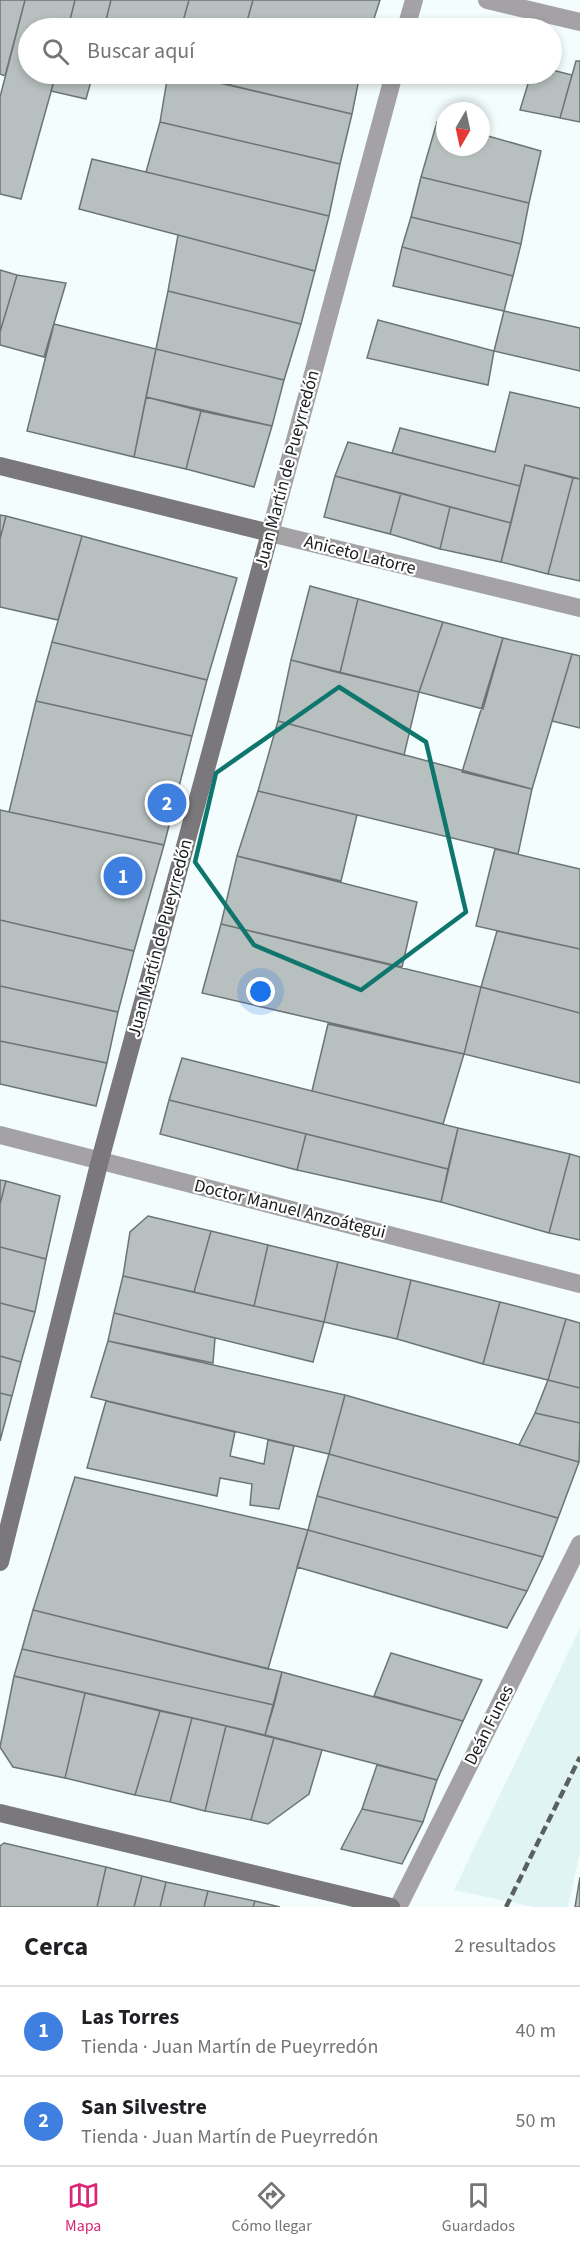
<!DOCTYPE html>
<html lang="es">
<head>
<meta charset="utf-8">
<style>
	body { margin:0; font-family:"Source Sans 3",sans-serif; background:#f2f2f2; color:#202124 }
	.compass { position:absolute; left:436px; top:102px; width:54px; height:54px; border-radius:50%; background:#fff; box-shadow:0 3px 9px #0003; rotate:189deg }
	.you { position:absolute; left:261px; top:992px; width:21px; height:21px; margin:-15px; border:4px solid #fff; border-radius:50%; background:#1a73e8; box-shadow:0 0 0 9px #1a73e833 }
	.badge { display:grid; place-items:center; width:39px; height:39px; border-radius:50%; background:#db2777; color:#fff; font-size:20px; font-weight:700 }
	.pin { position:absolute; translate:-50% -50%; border:3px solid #fff; box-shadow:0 2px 6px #0006 }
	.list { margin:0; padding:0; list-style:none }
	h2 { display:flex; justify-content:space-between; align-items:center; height:78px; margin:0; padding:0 24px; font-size:26px }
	h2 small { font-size:20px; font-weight:400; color:#757577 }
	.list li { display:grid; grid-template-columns:39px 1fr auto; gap:18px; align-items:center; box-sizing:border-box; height:90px; padding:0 24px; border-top:2px solid #e0e0e0 }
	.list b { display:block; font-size:22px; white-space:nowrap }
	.list p { margin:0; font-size:20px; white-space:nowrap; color:#757577 }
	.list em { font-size:20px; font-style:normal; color:#757577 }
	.icon { flex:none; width:33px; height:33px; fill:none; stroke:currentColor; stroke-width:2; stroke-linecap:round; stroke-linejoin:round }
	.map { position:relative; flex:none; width:580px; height:1907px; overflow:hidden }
	.search { position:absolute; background:#fff; box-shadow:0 3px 9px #0003; left:18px; right:18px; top:18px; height:66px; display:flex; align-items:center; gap:15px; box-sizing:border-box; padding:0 21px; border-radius:33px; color:#757577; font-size:22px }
	.sheet { height:258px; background:#fff }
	nav { display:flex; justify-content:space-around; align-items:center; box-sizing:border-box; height:84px; border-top:2px solid #e0e0e0; background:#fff; font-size:16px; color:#757577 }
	nav a { display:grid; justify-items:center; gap:3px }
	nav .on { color:#db2777 }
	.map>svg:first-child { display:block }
	.built { fill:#e1f4f4 }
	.building { fill:#b7bfbf; stroke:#6d7474; stroke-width:1.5 }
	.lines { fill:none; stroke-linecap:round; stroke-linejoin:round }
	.street { stroke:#a5a2a5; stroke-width:18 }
	.secondary { stroke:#7b787c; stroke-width:18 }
	.rail { stroke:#5a5f5f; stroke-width:4.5; stroke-dasharray:9 4.5; stroke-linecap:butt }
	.marked { fill:none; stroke:#0f766e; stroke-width:4.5; stroke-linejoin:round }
	.labels { text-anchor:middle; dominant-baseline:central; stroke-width:4.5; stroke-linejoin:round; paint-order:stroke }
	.street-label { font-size:18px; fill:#191c1c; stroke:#fff }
</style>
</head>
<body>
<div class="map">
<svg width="580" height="1907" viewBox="0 0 580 1907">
	<rect width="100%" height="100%" fill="#f4fdfd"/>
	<path class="built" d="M 580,1628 L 580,1852 L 568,1907 L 534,1907 L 454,1890 Z"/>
	<path class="building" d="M 0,0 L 25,0 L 5,76 L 0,74 Z
		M 25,0 L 75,0 L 68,28 L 28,28 L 28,74 L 56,74 L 21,199 L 0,194 L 0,97 Z
		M 75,0 L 111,0 L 104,28 L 68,28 Z
		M 111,0 L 189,0 L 181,28 L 104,28 Z
		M 189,0 L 253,0 L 245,28 L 181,28 Z
		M 253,0 L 380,0 L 371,28 L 245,28 Z
		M 576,61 L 580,61 L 580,122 L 560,118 Z
		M 552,70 L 572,75 L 560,118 L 520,110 L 531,74 L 552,74 Z
		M 56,74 L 93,74 L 86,99 L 51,91 Z
		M 168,74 L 181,74 L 352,114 L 340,164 L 160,122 Z
		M 181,74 L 233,74 L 230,85 Z
		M 233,74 L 360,74 L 352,114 L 230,85 Z
		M 160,122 L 340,164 L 329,216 L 146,172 Z
		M 437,122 L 445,124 L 445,147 L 481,147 L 481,134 L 541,151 L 529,203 L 421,177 Z
		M 92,159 L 329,216 L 315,271 L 79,209 Z
		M 421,177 L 529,203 L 521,244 L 411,217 Z
		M 411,217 L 521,244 L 513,276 L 402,247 Z
		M 178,235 L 315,271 L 301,324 L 168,291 Z
		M 402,247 L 513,276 L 504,311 L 393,286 Z
		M 0,270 L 17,275 L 0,332 Z
		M 17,275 L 66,283 L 44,357 L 0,345 L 0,332 Z
		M 168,291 L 301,324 L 284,380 L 156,349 Z
		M 504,311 L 580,328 L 580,371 L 494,351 Z
		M 378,320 L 494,351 L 488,385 L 367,358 Z
		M 54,324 L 156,349 L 134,457 L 27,431 Z
		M 156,349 L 284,380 L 272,426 L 146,397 Z
		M 510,392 L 580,408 L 580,479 L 525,465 L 520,486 L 392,453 L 400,428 L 495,452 Z
		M 146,397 L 201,411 L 186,469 L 134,457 Z
		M 201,411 L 272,426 L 254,487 L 186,469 Z
		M 348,442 L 520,486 L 511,523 L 335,476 Z
		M 525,465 L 573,478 L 548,574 L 501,562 Z
		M 335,476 L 401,493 L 390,534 L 324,517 Z
		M 573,478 L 580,479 L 580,581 L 548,574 Z
		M 401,493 L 450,507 L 440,549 L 390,534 Z
		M 450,507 L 511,523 L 501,562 L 440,549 Z
		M 0,515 L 6,516 L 0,539 Z
		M 6,516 L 82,536 L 58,620 L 0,607 L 0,539 Z
		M 82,536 L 237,578 L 207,680 L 52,642 Z
		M 310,586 L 358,599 L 340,673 L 291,660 Z
		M 358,599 L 443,622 L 419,692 L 340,673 Z
		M 443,622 L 503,638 L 483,709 L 419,692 Z
		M 503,638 L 572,654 L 532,789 L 462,772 Z
		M 52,642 L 207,680 L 192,736 L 36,701 Z
		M 572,654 L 580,656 L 580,728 L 552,721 Z
		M 291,660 L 419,692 L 404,755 L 278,721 Z
		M 36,701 L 192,736 L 164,845 L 9,812 Z
		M 278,721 L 532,789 L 518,854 L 258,791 Z
		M 258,791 L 357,815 L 341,881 L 237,856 Z
		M 0,810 L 164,845 L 134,951 L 0,920 Z
		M 495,849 L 580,869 L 580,949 L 476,926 Z
		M 237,856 L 417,902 L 402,967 L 221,924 Z
		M 0,920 L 134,951 L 118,1012 L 0,986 Z
		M 221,924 L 481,987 L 464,1054 L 202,993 Z
		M 497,931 L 580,949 L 580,1013 L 481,987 Z
		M 0,986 L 118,1012 L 107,1063 L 0,1041 Z
		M 481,987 L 580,1013 L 580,1083 L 464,1054 Z
		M 328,1024 L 464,1054 L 443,1124 L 312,1091 Z
		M 0,1041 L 107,1063 L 96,1106 L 0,1084 Z
		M 182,1058 L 458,1128 L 448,1169 L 169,1100 Z
		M 169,1100 L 306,1134 L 297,1170 L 160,1134 Z
		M 458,1128 L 570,1154 L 549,1233 L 441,1202 Z
		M 306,1134 L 448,1169 L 441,1202 L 297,1170 Z
		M 570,1154 L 580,1157 L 580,1240 L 549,1233 Z
		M 0,1180 L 6,1181 L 0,1204 Z
		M 6,1181 L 60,1196 L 46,1259 L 0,1247 L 0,1204 Z
		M 148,1216 L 211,1231 L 194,1292 L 123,1276 L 130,1232 Z
		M 211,1231 L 268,1245 L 254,1306 L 194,1292 Z
		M 268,1245 L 338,1262 L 324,1322 L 254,1306 Z
		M 0,1247 L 46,1259 L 35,1312 L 0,1303 Z
		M 338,1262 L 411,1280 L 397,1339 L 324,1322 Z
		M 123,1276 L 324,1322 L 313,1362 L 114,1313 Z
		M 411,1280 L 500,1302 L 483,1364 L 397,1339 Z
		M 500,1302 L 566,1319 L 548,1380 L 483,1364 Z
		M 0,1303 L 35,1312 L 21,1362 L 0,1356 Z
		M 114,1313 L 215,1338 L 213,1363 L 108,1341 Z
		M 566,1319 L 580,1323 L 580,1388 L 548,1380 Z
		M 108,1341 L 345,1395 L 329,1454 L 91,1397 Z
		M 0,1356 L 21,1362 L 12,1396 L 0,1393 Z
		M 548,1380 L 580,1388 L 580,1423 L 535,1413 Z
		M 0,1393 L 12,1396 L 0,1441 Z
		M 345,1395 L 579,1462 L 558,1518 L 329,1454 Z
		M 106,1401 L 235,1432 L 230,1456 L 264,1464 L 268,1440 L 294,1446 L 279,1509 L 250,1505 L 252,1484 L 220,1478 L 217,1496 L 87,1468 Z
		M 535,1413 L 580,1423 L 579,1462 L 519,1445 Z
		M 329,1454 L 558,1518 L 543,1557 L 317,1496 Z
		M 75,1477 L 308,1530 L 268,1669 L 33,1610 Z
		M 317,1496 L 543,1557 L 527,1591 L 308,1530 Z
		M 308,1530 L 527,1591 L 507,1628 L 297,1567 Z
		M 33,1610 L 282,1672 L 274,1705 L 22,1649 Z
		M 22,1649 L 274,1705 L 265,1735 L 14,1676 Z
		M 391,1653 L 482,1680 L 463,1721 L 374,1696 Z
		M 282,1672 L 463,1721 L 437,1780 L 265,1735 Z
		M 14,1676 L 85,1693 L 65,1778 L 13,1767 L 0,1747 Z
		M 85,1693 L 160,1711 L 135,1795 L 65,1778 Z
		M 160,1711 L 192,1718 L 170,1802 L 135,1795 Z
		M 192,1718 L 226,1726 L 205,1811 L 170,1802 Z
		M 226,1726 L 274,1738 L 251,1820 L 205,1811 Z
		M 274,1738 L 322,1750 L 309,1794 L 268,1824 L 251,1820 Z
		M 377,1765 L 437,1780 L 423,1822 L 362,1809 Z
		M 362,1809 L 423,1822 L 402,1864 L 341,1849 Z
		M 4,1843 L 106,1867 L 97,1907 L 0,1907 L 0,1846 Z
		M 106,1867 L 142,1876 L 134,1907 L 97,1907 Z
		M 142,1876 L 166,1882 L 160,1907 L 134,1907 Z
		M 580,1877 L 580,1907 L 575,1907 Z
		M 166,1882 L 208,1891 L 204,1907 L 160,1907 Z
		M 208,1891 L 255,1901 L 253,1907 L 204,1907 Z
		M 255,1901 L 280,1907 L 253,1907 Z"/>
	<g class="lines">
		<path class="street" d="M 487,0 L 580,22
			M 406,28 L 414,0
			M 394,74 L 270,533 L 580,608
			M 0,1135 L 580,1284
			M 398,1907 L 580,1544"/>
		<path class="secondary" d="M 0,466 L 270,533 L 100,1160 L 0,1562
			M 0,1813 L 391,1907"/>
		<path class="rail" d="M 506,1907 L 580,1757"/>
	</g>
	<path class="marked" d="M 339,687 L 426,742 L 466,912 L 361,990 L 254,945 L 195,862 L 216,773 Z"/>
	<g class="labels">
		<g class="street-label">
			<text transform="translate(287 469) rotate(-75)">Juan Martín de Pueyrredón</text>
			<text transform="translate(360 555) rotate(14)">Aniceto Latorre</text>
			<text transform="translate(160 938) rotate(-75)">Juan Martín de Pueyrredón</text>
			<text transform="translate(290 1209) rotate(14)">Doctor Manuel Anzoátegui</text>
			<text transform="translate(489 1725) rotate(-63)">Deán Funes</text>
		</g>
	</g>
</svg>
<svg class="compass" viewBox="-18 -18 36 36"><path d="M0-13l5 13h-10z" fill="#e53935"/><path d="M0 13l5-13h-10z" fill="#757577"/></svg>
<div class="you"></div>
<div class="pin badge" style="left:123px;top:876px;background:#3f7fe0">1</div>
<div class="pin badge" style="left:167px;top:803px;background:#3f7fe0">2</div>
<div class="search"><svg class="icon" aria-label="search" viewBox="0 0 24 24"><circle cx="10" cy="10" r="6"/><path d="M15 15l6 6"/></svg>Buscar aquí</div>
</div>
<section class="sheet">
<h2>Cerca<small>2 resultados</small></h2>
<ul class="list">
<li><span class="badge" style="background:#3f7fe0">1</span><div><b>Las Torres</b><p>Tienda · Juan Martín de Pueyrredón</p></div><em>40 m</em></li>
<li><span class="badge" style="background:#3f7fe0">2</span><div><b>San Silvestre</b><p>Tienda · Juan Martín de Pueyrredón</p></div><em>50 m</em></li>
</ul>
</section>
<nav>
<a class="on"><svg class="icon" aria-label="map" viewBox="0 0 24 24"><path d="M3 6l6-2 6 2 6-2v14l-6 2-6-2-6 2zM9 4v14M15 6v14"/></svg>Mapa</a>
<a><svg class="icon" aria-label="directions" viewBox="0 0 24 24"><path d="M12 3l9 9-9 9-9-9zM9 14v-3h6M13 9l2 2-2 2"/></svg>Cómo llegar</a>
<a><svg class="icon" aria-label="saved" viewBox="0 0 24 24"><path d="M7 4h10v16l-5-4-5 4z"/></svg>Guardados</a>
</nav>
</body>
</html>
